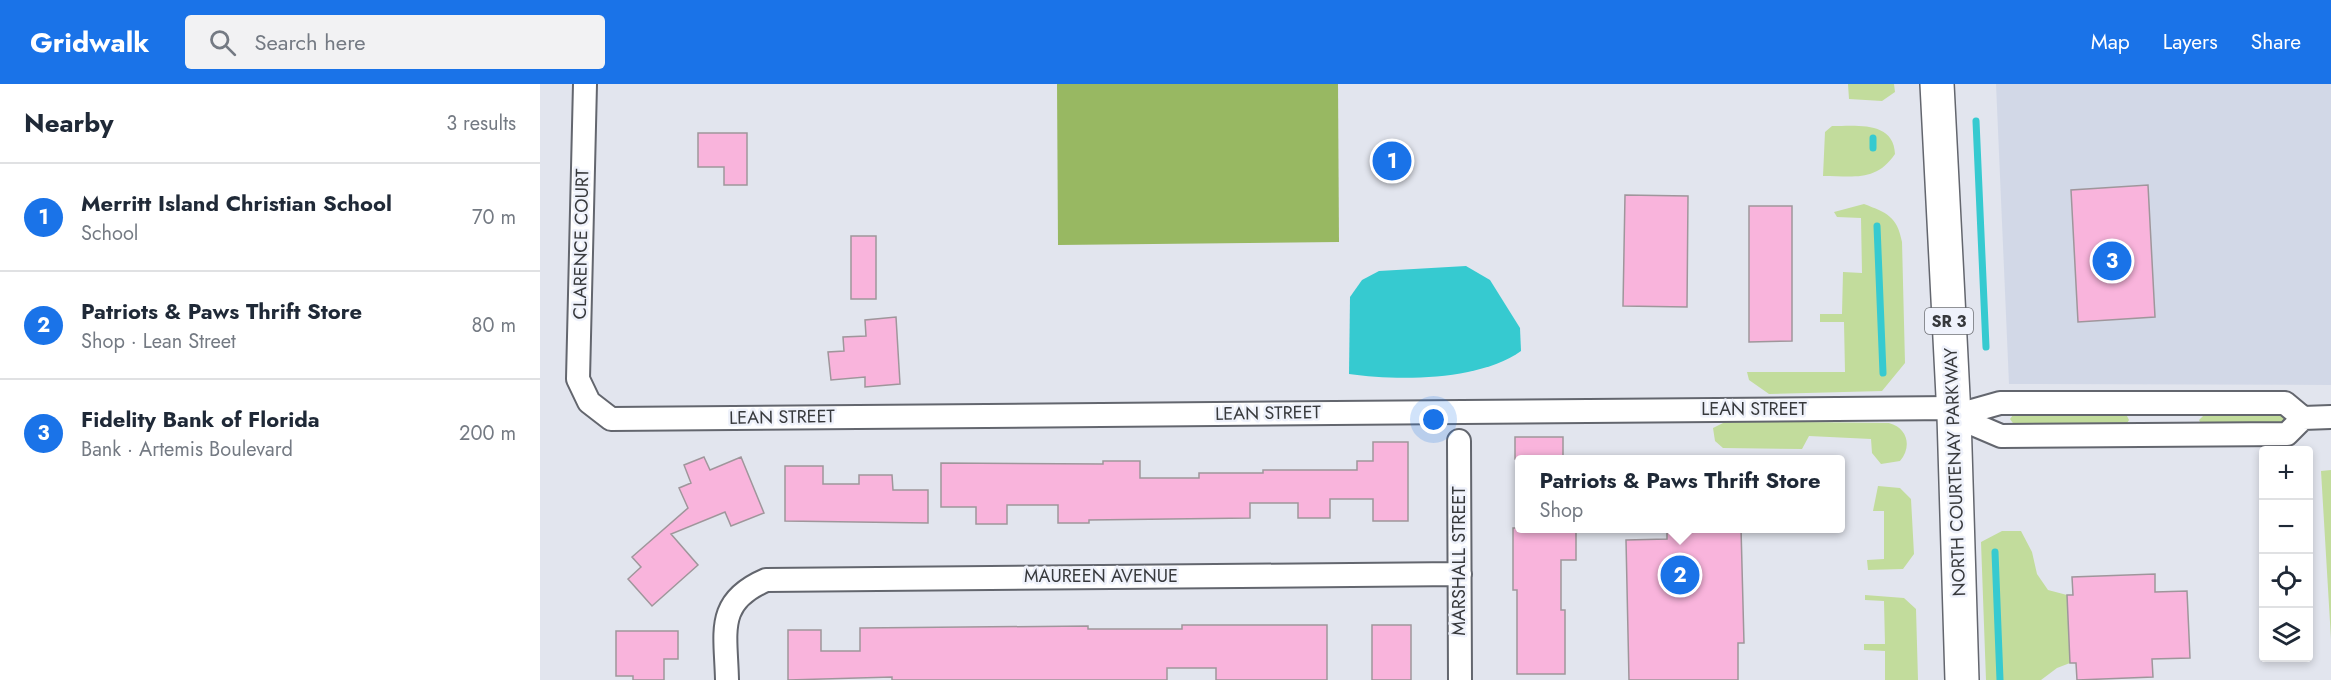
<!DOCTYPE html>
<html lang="en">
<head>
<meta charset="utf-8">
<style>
	body { margin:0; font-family:Jost,sans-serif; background:#f2f2f3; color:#1f2937 }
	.controls { position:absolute; right:18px; bottom:18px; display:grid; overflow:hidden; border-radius:6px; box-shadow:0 3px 9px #0003 }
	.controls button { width:54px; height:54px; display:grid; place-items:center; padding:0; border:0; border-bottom:2px solid #e0e1e3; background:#fff; color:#1f2937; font:30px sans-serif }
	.you { position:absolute; left:894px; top:336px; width:21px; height:21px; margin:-15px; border:4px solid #fff; border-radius:50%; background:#1a73e8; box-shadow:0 0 0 9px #1a73e833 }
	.badge { display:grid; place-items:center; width:39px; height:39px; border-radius:50%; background:#1a73e8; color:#fff; font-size:20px; font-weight:700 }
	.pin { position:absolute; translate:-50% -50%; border:3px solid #fff; box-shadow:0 2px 6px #0006 }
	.popup { position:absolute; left:975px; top:371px; width:330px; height:78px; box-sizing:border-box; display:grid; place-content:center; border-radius:6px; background:#fff; filter:drop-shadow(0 2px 4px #0005); font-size:20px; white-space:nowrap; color:#747a83 }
	.popup b { font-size:22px; color:#1f2937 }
	.popup::after { content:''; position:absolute; left:50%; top:100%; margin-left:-12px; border:12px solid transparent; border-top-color:#fff }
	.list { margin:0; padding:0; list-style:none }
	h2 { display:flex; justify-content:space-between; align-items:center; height:78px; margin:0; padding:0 24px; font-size:26px }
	h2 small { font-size:20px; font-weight:400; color:#747a83 }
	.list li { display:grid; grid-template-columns:39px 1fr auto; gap:18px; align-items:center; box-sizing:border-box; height:108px; padding:0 24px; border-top:2px solid #e0e1e3 }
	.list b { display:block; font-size:22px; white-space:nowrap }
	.list p { margin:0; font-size:20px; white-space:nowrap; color:#747a83 }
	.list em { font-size:20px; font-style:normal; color:#747a83 }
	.icon { flex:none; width:33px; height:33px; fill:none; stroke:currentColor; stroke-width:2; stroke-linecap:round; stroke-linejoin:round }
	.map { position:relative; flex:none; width:1791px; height:596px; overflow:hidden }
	header { display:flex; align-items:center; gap:36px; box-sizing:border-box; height:84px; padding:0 30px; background:#1a73e8; color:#fff }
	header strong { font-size:28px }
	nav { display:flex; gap:33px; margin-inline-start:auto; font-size:21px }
	.search { width:420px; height:54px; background:#f2f2f3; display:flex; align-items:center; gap:15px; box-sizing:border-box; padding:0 21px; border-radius:6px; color:#747a83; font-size:22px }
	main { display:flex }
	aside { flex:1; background:#fff }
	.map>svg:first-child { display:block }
	.built { fill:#d2d8e7 }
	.green { fill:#c2dc9c }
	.forest { fill:#98b862 }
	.water { fill:#36cad0 }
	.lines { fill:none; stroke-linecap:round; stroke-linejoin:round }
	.stream { stroke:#36cad0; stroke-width:7 }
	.building { fill:#f9b4dc; stroke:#9f969b; stroke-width:1.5 }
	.minor-casing { stroke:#63666e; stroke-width:26 }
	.primary-casing { stroke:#63666e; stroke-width:36 }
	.minor { stroke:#fff; stroke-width:22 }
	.primary { stroke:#fff; stroke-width:33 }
	.labels { text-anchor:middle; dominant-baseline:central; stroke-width:5; stroke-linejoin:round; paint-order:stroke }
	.shield { fill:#eff2fb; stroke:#6e7075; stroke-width:1.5 }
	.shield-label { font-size:16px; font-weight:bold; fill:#37393c }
	.street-label { font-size:18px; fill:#37393c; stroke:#eff2fb }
</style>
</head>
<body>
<header>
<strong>Gridwalk</strong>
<div class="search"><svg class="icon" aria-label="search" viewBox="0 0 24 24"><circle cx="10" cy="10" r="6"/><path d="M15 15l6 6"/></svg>Search here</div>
<nav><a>Map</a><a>Layers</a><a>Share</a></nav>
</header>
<main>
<aside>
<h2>Nearby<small>3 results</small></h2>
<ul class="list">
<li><span class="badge">1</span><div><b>Merritt Island Christian School</b><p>School</p></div><em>70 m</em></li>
<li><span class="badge">2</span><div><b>Patriots &amp; Paws Thrift Store</b><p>Shop · Lean Street</p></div><em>80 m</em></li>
<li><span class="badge">3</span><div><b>Fidelity Bank of Florida</b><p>Bank · Artemis Boulevard</p></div><em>200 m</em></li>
</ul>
</aside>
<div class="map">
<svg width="1791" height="596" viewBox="0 0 1791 596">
	<rect width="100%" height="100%" fill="#e2e5ee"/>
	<path class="built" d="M 1456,0 L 1791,0 L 1791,301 L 1469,300 Z"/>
	<path class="green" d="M 1308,0 L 1354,0 L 1355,8 L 1342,17 L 1309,15 Z
		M 1292,42 C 1317,42 1354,37 1355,70 C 1336,98 1314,92 1283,92 L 1285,48 Z
		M 1324,120 C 1347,129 1357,132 1362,158 L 1365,279 L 1342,307 L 1229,310 L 1209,296 L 1207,288 L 1305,288 L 1304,238 L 1280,238 L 1280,230 L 1302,230 L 1303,188 L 1322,189 L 1321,134 L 1297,133 L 1294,128 Z
		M 1666,329 L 1751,331 L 1750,339 L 1661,340 L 1659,336 Z
		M 1473,331 L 1581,331 L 1587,332 L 1589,336 L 1586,341 L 1475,342 L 1470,335 Z
		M 1187,337 L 1349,339 C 1368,344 1372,363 1360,377 L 1341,380 L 1332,369 L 1331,355 L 1269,352 L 1262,365 L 1183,364 L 1175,357 L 1173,344 Z
		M 1791,386 L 1791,555 L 1781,387 Z
		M 1338,402 L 1360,404 L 1371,415 L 1374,470 L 1363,485 L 1328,486 L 1327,476 L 1344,475 L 1344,427 L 1333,427 Z
		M 1462,447 L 1481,447 L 1492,468 L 1497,490 L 1508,506 L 1527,511 L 1530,579 L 1517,584 L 1501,596 L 1446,596 L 1441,458 Z
		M 1325,511 L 1364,514 L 1376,525 L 1378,596 L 1345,596 L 1345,567 L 1324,566 L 1324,560 L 1345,560 L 1344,517 L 1325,516 Z"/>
	<path class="forest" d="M 517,0 L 798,0 L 799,158 L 518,161 Z"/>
	<path class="water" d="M 926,182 L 950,196 L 980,244 L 981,267 C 939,297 858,297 809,290 L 810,213 L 822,196 L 839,187 Z"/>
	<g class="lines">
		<path class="stream" d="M 1436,37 L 1446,263
			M 1333,54 L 1333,64
			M 1337,142 L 1343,289
			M 1455,468 L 1460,596"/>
	</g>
	<path class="building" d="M 158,49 L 207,49 L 207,101 L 184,101 L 184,83 L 158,83 Z
		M 1608,101 L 1615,233 L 1538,238 L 1531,106 Z
		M 1085,111 L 1148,112 L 1147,223 L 1083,222 Z
		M 1209,122 L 1252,122 L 1252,257 L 1209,258 Z
		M 311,152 L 336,152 L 336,215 L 311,215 Z
		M 356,233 L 360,300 L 325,303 L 325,293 L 291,296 L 288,268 L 304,267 L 303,253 L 326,252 L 325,236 Z
		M 975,353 L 1023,353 L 1023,375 L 975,375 Z
		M 833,358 L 868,358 L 868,437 L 833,437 L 833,415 L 790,415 L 790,434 L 758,434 L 758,419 L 710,419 L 710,434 L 549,436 L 549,439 L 518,439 L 518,421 L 467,421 L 467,440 L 436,440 L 436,423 L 401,423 L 401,379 L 563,380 L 563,377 L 600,377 L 600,394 L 659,394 L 659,389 L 723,389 L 723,386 L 817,386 L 817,377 L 833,377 Z
		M 164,373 L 170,386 L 201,373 L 224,429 L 191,442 L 185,428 L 131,450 L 158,481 L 112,522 L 88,495 L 101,483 L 92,473 L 148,424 L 139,404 L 151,399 L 144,381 Z
		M 245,382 L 283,382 L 283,400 L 319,400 L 319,391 L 352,391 L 353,406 L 388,406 L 388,439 L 245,437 Z
		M 973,444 L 1036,444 L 1036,476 L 1021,476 L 1021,526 L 1025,526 L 1025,590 L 977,590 L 977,506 L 973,506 Z
		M 1127,444 L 1201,444 L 1204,559 L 1198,559 L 1198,596 L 1089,596 L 1086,456 L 1127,455 Z
		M 1615,490 L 1615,508 L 1647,507 L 1650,574 L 1612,575 L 1613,593 L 1537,596 L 1536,579 L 1530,579 L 1527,511 L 1533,511 L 1532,493 Z
		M 642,541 L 787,541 L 787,596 L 676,596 L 676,584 L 627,584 L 627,596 L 352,596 L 352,593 L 248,596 L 248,546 L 281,546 L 281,567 L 320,567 L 320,544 L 548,542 L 548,545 L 642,545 Z
		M 832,541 L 871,541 L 871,596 L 832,596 Z
		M 76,547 L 138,547 L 138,575 L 124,575 L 124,596 L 93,596 L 93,592 L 76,592 Z"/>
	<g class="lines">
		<defs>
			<path id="minor" d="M 45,0 L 38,295 L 49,318 L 71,335 L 1414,324
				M 1414,332 L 1460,319 L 1745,319 L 1763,334 L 1791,333
				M 1414,332 L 1461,352 L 1747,350 L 1763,334
				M 919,357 L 920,596
				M 187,596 C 186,548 175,518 226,496 L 920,490"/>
			<path id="primary" d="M 1397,0 L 1414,332 L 1422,596"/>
		</defs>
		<use href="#minor" class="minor-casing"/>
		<use href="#primary" class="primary-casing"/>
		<use href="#minor" class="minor"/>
		<use href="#primary" class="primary"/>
	</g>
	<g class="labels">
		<rect class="shield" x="1385" y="224" width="48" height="26" rx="4.5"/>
		<g class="shield-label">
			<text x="1409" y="237">SR 3</text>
		</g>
		<g class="street-label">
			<text transform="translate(41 160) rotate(-89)">CLARENCE COURT</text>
			<text x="1214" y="325">LEAN STREET</text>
			<text transform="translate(728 329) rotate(-1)">LEAN STREET</text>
			<text transform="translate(242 333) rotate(-1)">LEAN STREET</text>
			<text transform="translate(1415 388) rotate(-92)">NORTH COURTENAY PARKWAY</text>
			<text transform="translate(919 477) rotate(-90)">MARSHALL STREET</text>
			<text x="561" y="492">MAUREEN AVENUE</text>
		</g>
	</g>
</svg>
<div class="controls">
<button>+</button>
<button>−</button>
<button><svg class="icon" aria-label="locate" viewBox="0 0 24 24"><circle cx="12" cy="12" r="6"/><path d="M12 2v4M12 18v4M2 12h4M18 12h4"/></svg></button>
<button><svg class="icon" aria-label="layers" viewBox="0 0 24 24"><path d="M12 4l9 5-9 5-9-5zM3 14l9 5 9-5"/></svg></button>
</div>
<div class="you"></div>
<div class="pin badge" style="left:852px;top:77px">1</div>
<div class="pin badge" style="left:1140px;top:491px">2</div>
<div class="popup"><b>Patriots &amp; Paws Thrift Store</b>Shop</div>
<div class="pin badge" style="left:1572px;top:177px">3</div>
</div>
</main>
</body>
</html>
